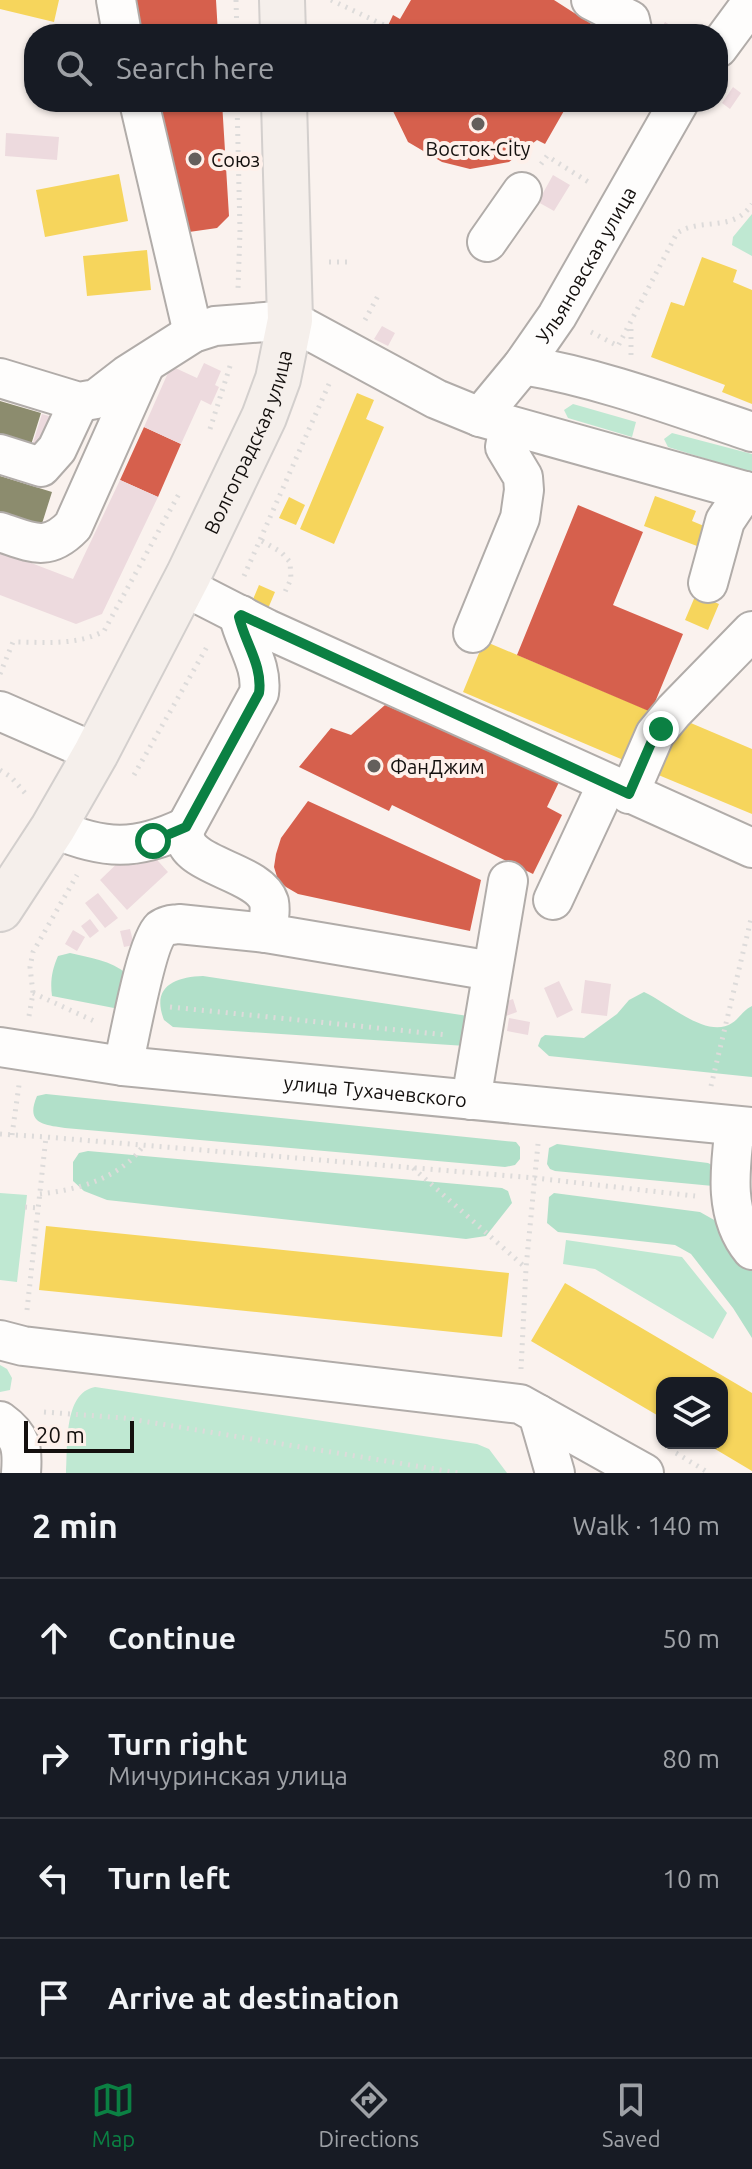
<!DOCTYPE html>
<html lang="en">
<head>
<meta charset="utf-8">
<style>
	body { margin:0; font-family:Ubuntu,sans-serif; background:#20242c; color:#f1f3f6 }
	.controls { position:absolute; right:24px; bottom:24px; display:grid; overflow:hidden; border-radius:16px; box-shadow:0 2px 6px #0004 }
	.controls button { width:72px; height:72px; display:grid; place-items:center; padding:0; border:0; border-bottom:2px solid #363941; background:#171b24; color:#f1f3f6; font:40px sans-serif }
	.scale { position:absolute; left:24px; bottom:20px; width:110px; box-sizing:border-box; padding-left:8px; border:4px solid #14100e; border-top:0; font-size:22px; line-height:28px; white-space:nowrap; color:#14100e; -webkit-text-stroke:6px #fef0ea; paint-order:stroke }
	.stop { position:absolute; width:24px; height:24px; margin:-18px; border:6px solid #0b8043; border-radius:50%; background:#fff }
	.stop.end { background:#0b8043; border-color:#fff; box-shadow:0 2px 8px #0008 }
	.list { margin:0; padding:0; list-style:none }
	h2 { display:flex; justify-content:space-between; align-items:center; height:104px; margin:0; padding:0 32px; font-size:34px }
	h2 small { font-size:26px; font-weight:400; color:#9ea1a6 }
	.list li { display:grid; grid-template-columns:52px 1fr auto; gap:24px; align-items:center; box-sizing:border-box; height:120px; padding:0 32px; border-top:2px solid #363941 }
	.list b { display:block; font-size:30px; white-space:nowrap }
	.list p { margin:0; font-size:26px; white-space:nowrap; color:#9ea1a6 }
	.list em { font-size:26px; font-style:normal; color:#9ea1a6 }
	.icon { flex:none; width:44px; height:44px; fill:none; stroke:currentColor; stroke-width:2; stroke-linecap:round; stroke-linejoin:round }
	.map { position:relative; flex:none; width:752px; height:1473px; overflow:hidden }
	.search { position:absolute; background:#171b24; box-shadow:0 2px 6px #0004; left:24px; right:24px; top:24px; height:88px; display:flex; align-items:center; gap:20px; box-sizing:border-box; padding:0 28px; border-radius:32px; color:#9ea1a6; font-size:30px }
	.sheet { height:584px; background:#171b24 }
	nav { display:flex; justify-content:space-around; align-items:center; box-sizing:border-box; height:112px; border-top:2px solid #363941; background:#171b24; font-size:22px; color:#9ea1a6 }
	nav a { display:grid; justify-items:center; gap:4px }
	nav .on { color:#0b8043 }
	.map>svg:first-child { display:block }
	.green { fill:#bfe8d2 }
	.forest { fill:#b1e0c9 }
	.homes { fill:#f6d55c }
	.shops { fill:#d6604d }
	.industry { fill:#8c8c6e }
	.building { fill:#eddade }
	.lines { fill:none; stroke-linecap:round; stroke-linejoin:round }
	.minor-casing { stroke:#b1aca9; stroke-width:42 }
	.major-casing { stroke:#d3cfcd; stroke-width:48 }
	.path { stroke:#dddbda; stroke-width:5; stroke-dasharray:2 6; stroke-linecap:butt }
	.minor { stroke:#fefdfc; stroke-width:38 }
	.major { stroke:#f5efeb; stroke-width:44 }
	.route { stroke:#0b8043; stroke-width:10 }
	.poi-dot { fill:#645f5c; stroke:#fef0ea; stroke-width:3 }
	.labels { text-anchor:middle; dominant-baseline:central; stroke-width:8; stroke-linejoin:round; paint-order:stroke }
	.poi-label { font-size:20px; fill:#14100e; stroke:#fef0ea; text-anchor:start }
	.street-label { font-size:20px; fill:#14100e; stroke:#fef0ea }
</style>
</head>
<body>
<div class="map">
<svg width="752" height="1473" viewBox="0 0 752 1473">
	<rect width="100%" height="100%" fill="#faf2ee"/>
	<path class="green" d="M 752,214 L 752,256 L 732,245 L 733,237 Z
		M 573,404 L 636,422 L 632,437 L 568,418 L 564,410 Z
		M 672,433 L 752,454 L 752,473 L 668,447 L 664,439 Z
		M 0,1193 L 27,1195 L 17,1282 L 0,1280 Z
		M 566,1240 L 682,1257 L 727,1313 L 713,1339 L 595,1269 L 563,1264 Z
		M 0,1365 L 7,1369 L 12,1378 L 10,1390 L 0,1392 Z
		M 95,1387 L 477,1444 L 489,1449 L 507,1473 L 66,1473 C 68,1447 63,1393 95,1387 Z"/>
	<path class="forest" d="M 70,953 C 91,958 110,960 127,974 L 119,1003 L 114,1008 L 52,996 C 50,981 52,970 58,956 Z
		M 203,976 L 468,1016 L 466,1046 L 173,1027 L 164,1020 C 151,987 174,977 203,976 Z
		M 644,992 C 667,1002 707,1040 732,1023 C 740,1018 743,1010 752,1006 L 752,1077 L 549,1056 L 538,1046 L 541,1038 L 545,1035 L 584,1038 L 617,1014 L 629,1000 Z
		M 46,1094 L 516,1142 L 520,1147 L 520,1159 L 515,1165 L 505,1167 L 65,1128 C 44,1125 25,1124 37,1096 Z
		M 557,1144 L 708,1163 L 712,1165 L 713,1186 L 555,1171 L 550,1169 L 547,1164 L 549,1148 Z
		M 88,1151 L 502,1188 L 508,1191 L 512,1203 L 486,1236 L 466,1239 L 107,1200 L 84,1191 L 73,1181 L 73,1162 L 79,1153 Z
		M 554,1193 L 700,1212 L 716,1221 L 752,1270 L 752,1338 L 733,1308 L 691,1254 L 675,1245 L 558,1232 L 547,1223 L 549,1197 Z"/>
	<path class="homes" d="M 0,0 L 59,0 L 54,22 L 0,9 Z
		M 119,174 L 128,221 L 45,237 L 36,190 Z
		M 147,250 L 151,290 L 87,296 L 83,256 Z
		M 702,257 L 737,270 L 733,282 L 752,290 L 752,404 L 722,392 L 725,385 L 651,357 L 671,302 L 684,306 Z
		M 357,393 L 374,400 L 366,419 L 384,427 L 334,544 L 300,529 Z
		M 655,496 L 696,511 L 692,521 L 704,526 L 697,546 L 644,526 Z
		M 289,497 L 305,505 L 296,525 L 279,518 Z
		M 259,585 L 275,592 L 267,611 L 251,604 Z
		M 696,594 L 719,604 L 708,630 L 685,620 Z
		M 484,641 L 650,711 L 628,762 L 463,692 Z
		M 679,718 L 752,749 L 752,814 L 656,774 Z
		M 46,1226 L 509,1273 L 502,1337 L 39,1290 Z
		M 565,1283 L 752,1393 L 752,1471 L 705,1443 L 722,1443 L 722,1383 L 662,1383 L 662,1418 L 531,1341 Z"/>
	<path class="shops" d="M 126,0 L 216,0 L 218,34 L 134,34 Z
		M 411,0 L 554,0 L 607,34 L 384,34 L 393,15 L 400,19 Z
		M 150,102 L 222,102 L 229,216 L 217,228 L 182,233 Z
		M 392,102 L 569,102 L 545,144 L 537,140 L 509,162 L 470,169 L 442,162 L 408,142 L 392,109 Z
		M 144,427 L 181,444 L 158,497 L 120,480 Z
		M 578,505 L 643,532 L 613,605 L 683,634 L 651,712 L 517,655 Z
		M 385,705 L 422,721 L 427,711 L 561,778 L 547,807 L 562,815 L 533,874 L 392,805 L 389,811 L 299,767 L 331,728 L 351,735 Z
		M 308,801 L 481,880 L 470,931 L 298,894 L 286,887 L 278,880 L 274,867 L 276,854 L 281,838 Z"/>
	<path class="industry" d="M 0,401 L 41,413 L 30,448 L 0,439 Z
		M 0,476 L 52,492 L 40,530 L 0,518 Z"/>
	<path class="building" d="M 665,22 L 684,34 L 658,34 Z
		M 733,87 L 741,93 L 730,109 L 722,103 Z
		M 6,133 L 59,137 L 57,160 L 5,156 Z
		M 553,175 L 570,185 L 554,211 L 538,202 Z
		M 382,326 L 395,333 L 388,346 L 374,339 Z
		M 204,363 L 221,371 L 215,385 L 219,387 L 211,405 L 201,400 L 181,444 L 144,427 L 171,366 L 197,378 Z
		M 42,414 L 72,423 L 31,449 Z
		M 120,480 L 158,497 L 102,614 L 76,624 L 0,595 L 0,551 L 73,579 Z
		M 150,852 L 168,872 L 127,910 L 100,880 L 126,855 L 136,865 Z
		M 98,893 L 118,918 L 105,928 L 85,903 Z
		M 90,919 L 99,931 L 90,938 L 81,926 Z
		M 130,929 L 134,945 L 124,947 L 120,931 Z
		M 73,930 L 85,937 L 77,951 L 65,944 Z
		M 585,980 L 611,984 L 607,1016 L 581,1013 Z
		M 559,981 L 573,1010 L 557,1018 L 544,988 Z
		M 513,999 L 517,1012 L 506,1016 L 501,1003 Z
		M 509,1018 L 530,1022 L 528,1035 L 507,1031 Z"/>
	<g class="lines">
		<defs>
			<g id="minor">
				<path d="M 116,0 L 122,34"/>
				<path d="M 591,0 L 630,20 L 633,34"/>
				<path d="M 718,48 L 752,2"/>
				<path d="M 139,102 L 193,333"/>
				<path d="M 487,242 L 522,192"/>
				<path d="M 523,365 C 601,378 677,407 752,432"/>
				<path d="M 0,378 L 79,402 L 96,399 L 127,375 L 193,333 L 215,326 L 290,320 L 436,399 L 480,417 L 752,493"/>
				<path id="s1" d="M 480,417 L 523,365 L 557,316 L 679,102"/>
				<path d="M 0,454 L 41,467 L 57,449 L 79,402"/>
				<path d="M 0,532 C 31,542 47,553 73,526 L 144,367"/>
				<path d="M 708,583 L 725,521 L 745,491"/>
				<path d="M 183,586 L 267,629 L 752,848"/>
				<path d="M 241,615 L 239,617 C 245,643 263,666 259,693 L 186,827 C 174,867 258,868 269,902 C 271,912 268,924 266,933 L 492,971"/>
				<path d="M 473,633 L 520,518 L 524,490 L 523,477 L 505,447 L 509,426"/>
				<path d="M 0,711 L 96,753"/>
				<path d="M 629,794 L 655,734 L 674,711 L 752,631"/>
				<path d="M 53,828 C 104,850 136,851 186,827"/>
				<path d="M 553,900 L 607,784"/>
				<path id="s2" d="M 0,1047 L 123,1066 L 752,1127"/>
				<path d="M 123,1066 C 129,1041 146,943 161,929 C 166,925 172,925 179,924 L 266,933"/>
				<path d="M 471,1100 L 508,881"/>
				<path d="M 735,1126 C 730,1168 723,1215 752,1250"/>
				<path d="M 0,1340 L 23,1346 L 520,1404 L 538,1414 L 555,1473"/>
				<path d="M 538,1414 L 644,1473"/>
				<path d="M 0,1421 C 21,1436 23,1447 21,1473"/>
			</g>
			<g id="major">
				<path d="M 282,0 L 283,34"/>
				<path id="s3" d="M 0,909 L 53,828 L 96,753 L 189,574 L 264,417 L 278,379 L 290,320 L 284,102"/>
			</g>
		</defs>
		<use href="#minor" class="minor-casing"/>
		<use href="#major" class="major-casing"/>
		<path class="path" d="M 236,0 L 237,34
			M 331,0 L 388,27
			M 237,102 L 240,231 L 238,289
			M 541,164 L 547,156 L 590,183
			M 329,262 L 352,262
			M 365,320 L 380,292
			M 591,332 L 618,346 L 677,233 C 702,217 733,233 752,204
			M 631,355 L 631,325
			M 210,429 L 231,363
			M 262,541 L 281,552 L 290,562 L 291,579 L 283,596
			M 244,576 L 329,384
			M 0,674 L 13,642 C 44,642 76,646 104,631 L 180,492
			M 0,770 L 11,777 L 25,793
			M 134,775 L 208,645
			M 33,993 L 94,1021
			M 170,1007 L 447,1035
			M 29,1016 L 33,993 L 30,967 L 33,952 L 77,875
			M 711,1086 L 752,915
			M 0,1134 L 46,1137
			M 12,1135 L 19,1085
			M 413,1168 L 526,1268
			M 40,1194 C 77,1190 121,1178 143,1146
			M 25,1207 L 39,1208
			M 27,1310 L 46,1137 L 535,1178 L 695,1196
			M 521,1369 L 526,1268 L 538,1144
			M 44,1412 L 124,1418 L 459,1473
			M 676,1453 L 709,1473"/>
		<use href="#minor" class="minor"/>
		<use href="#major" class="major"/>
	</g>
	<g class="lines">
		<path class="route" d="M 153,841 L 186,827 L 259,693 C 263,666 245,643 239,617 L 241,615 L 629,794 L 655,734 L 661,729"/>
	</g>
	<g class="poi-dot">
		<circle cx="478" cy="124" r="8"/>
		<circle cx="195" cy="159" r="8"/>
		<circle cx="374" cy="766" r="8"/>
	</g>
	<g class="labels">
		<g class="poi-label">
			<text x="478" y="148" text-anchor="middle">Восток-City</text>
			<text x="211" y="159">Союз</text>
			<text x="390" y="766">ФанДжим</text>
		</g>
		<g class="street-label">
			<text stroke="none"><textPath href="#s1" startOffset="186">Ульяновская улица</textPath></text>
			<text stroke="none"><textPath href="#s3" startOffset="530">Волгоградская улица</textPath></text>
			<text stroke="none"><textPath href="#s2" startOffset="378">улица Тухачевского</textPath></text>
		</g>
	</g>
</svg>
<div class="controls">
<button><svg class="icon" aria-label="layers" viewBox="0 0 24 24"><path d="M12 4l9 5-9 5-9-5zM3 14l9 5 9-5"/></svg></button>
</div>
<div class="scale">20 m</div>
<div class="stop" style="left:153px;top:841px"></div>
<div class="stop end" style="left:661px;top:729px"></div>
<div class="search"><svg class="icon" aria-label="search" viewBox="0 0 24 24"><circle cx="10" cy="10" r="6"/><path d="M15 15l6 6"/></svg>Search here</div>
</div>
<section class="sheet">
<h2>2 min<small>Walk · 140 m</small></h2>
<ul class="list">
<li><svg class="icon" aria-label="ahead" viewBox="0 0 24 24"><path d="M12 20V5M6 11l6-6 6 6"/></svg><div><b>Continue</b></div><em>50 m</em></li>
<li><svg class="icon" aria-label="right" viewBox="0 0 24 24"><path d="M7 20v-9h11M14 6l5 5-5 5"/></svg><div><b>Turn right</b><p>Мичуринская улица</p></div><em>80 m</em></li>
<li><svg class="icon" aria-label="left" viewBox="0 0 24 24"><path d="M17 20v-9H6M10 6l-5 5 5 5"/></svg><div><b>Turn left</b></div><em>10 m</em></li>
<li><svg class="icon" aria-label="arrive" viewBox="0 0 24 24"><path d="M6 21V4h12l-3 4 3 4H6"/></svg><div><b>Arrive at destination</b></div></li>
</ul>
</section>
<nav>
<a class="on"><svg class="icon" aria-label="map" viewBox="0 0 24 24"><path d="M3 6l6-2 6 2 6-2v14l-6 2-6-2-6 2zM9 4v14M15 6v14"/></svg>Map</a>
<a><svg class="icon" aria-label="directions" viewBox="0 0 24 24"><path d="M12 3l9 9-9 9-9-9zM9 14v-3h6M13 9l2 2-2 2"/></svg>Directions</a>
<a><svg class="icon" aria-label="saved" viewBox="0 0 24 24"><path d="M7 4h10v16l-5-4-5 4z"/></svg>Saved</a>
</nav>
</body>
</html>
